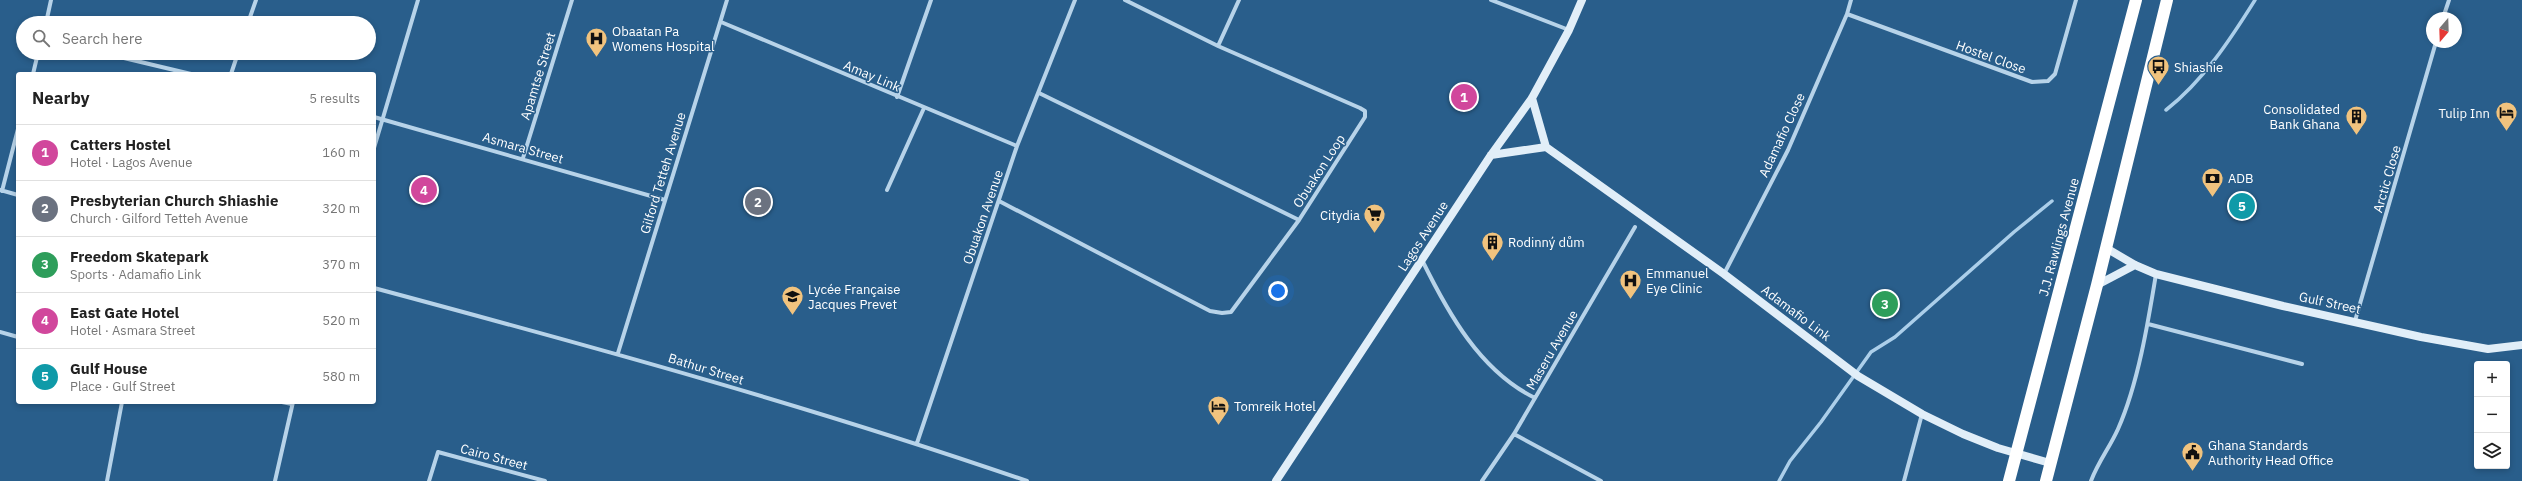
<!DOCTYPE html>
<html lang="en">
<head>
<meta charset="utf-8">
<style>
	body { margin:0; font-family:"IBM Plex Sans",sans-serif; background:#f6f6f6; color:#222 }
	.controls { position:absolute; right:12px; bottom:12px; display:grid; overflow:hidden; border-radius:4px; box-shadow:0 2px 6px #0003 }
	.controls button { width:36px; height:36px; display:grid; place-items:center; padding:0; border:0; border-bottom:1px solid #e0e0e0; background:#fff; color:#222; font:20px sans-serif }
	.compass { position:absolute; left:2426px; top:12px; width:36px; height:36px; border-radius:50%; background:#fff; box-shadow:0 2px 6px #0003; rotate:199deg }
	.you { position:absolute; left:1278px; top:291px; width:14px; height:14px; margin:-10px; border:3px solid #fff; border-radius:50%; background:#1a73e8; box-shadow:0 0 0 6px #1a73e833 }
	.badge { display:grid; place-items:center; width:26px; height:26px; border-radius:50%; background:#2563eb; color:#fff; font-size:13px; font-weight:700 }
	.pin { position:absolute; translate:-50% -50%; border:2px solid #fff; box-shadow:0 1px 4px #0006 }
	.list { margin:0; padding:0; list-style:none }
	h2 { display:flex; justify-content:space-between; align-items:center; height:52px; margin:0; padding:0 16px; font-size:17px }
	h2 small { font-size:13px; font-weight:400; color:#767676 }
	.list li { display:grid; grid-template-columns:26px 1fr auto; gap:12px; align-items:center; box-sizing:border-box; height:56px; padding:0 16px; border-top:1px solid #e0e0e0 }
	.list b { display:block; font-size:15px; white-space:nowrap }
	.list p { margin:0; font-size:13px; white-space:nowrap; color:#767676 }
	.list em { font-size:13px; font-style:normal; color:#767676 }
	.icon { flex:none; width:22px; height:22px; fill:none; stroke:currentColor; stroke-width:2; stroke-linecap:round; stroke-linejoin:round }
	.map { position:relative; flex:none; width:2522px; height:481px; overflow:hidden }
	.search { position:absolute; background:#fff; box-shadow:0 2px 6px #0003; left:16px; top:16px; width:360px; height:44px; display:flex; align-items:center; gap:10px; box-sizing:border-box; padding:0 14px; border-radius:22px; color:#767676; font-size:15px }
	.panel { position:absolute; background:#fff; box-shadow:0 2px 6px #0003; left:16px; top:72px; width:360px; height:332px; border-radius:4px }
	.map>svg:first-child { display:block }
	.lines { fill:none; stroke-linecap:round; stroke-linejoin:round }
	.stream { stroke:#accfea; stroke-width:3.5 }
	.street { stroke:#b7d3e9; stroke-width:4 }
	.secondary { stroke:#e1eef8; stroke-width:8 }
	.highway { stroke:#fff; stroke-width:12 }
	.labels { text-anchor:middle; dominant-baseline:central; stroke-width:3; stroke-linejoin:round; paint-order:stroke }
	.poi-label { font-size:13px; fill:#fff; stroke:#295e8b; text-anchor:start }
	.street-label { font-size:13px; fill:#fff; stroke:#295e8b }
</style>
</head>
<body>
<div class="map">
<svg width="2522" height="481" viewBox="0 0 2522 481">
	<rect width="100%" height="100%" fill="#295e8b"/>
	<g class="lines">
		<path class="stream" d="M 2166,110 C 2203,81 2230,40 2255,0
			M 1779,481 L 1790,461 L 1821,422 L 1871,352 L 1895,337 L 2014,232 L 2052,201"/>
		<path class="street" d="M 1491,0 L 1569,30
			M 1847,14 L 2032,82 L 2048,81 L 2055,74 L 2076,0
			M 2443,18 L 2449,0
			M 721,22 L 1017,146
			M 46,23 L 51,0
			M 248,23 L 256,0
			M 1218,46 L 1239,0
			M 103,53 L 191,74
			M 33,74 L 38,53
			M 231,74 L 238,53
			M 1039,93 L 1299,220
			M 897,97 L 931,0
			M 374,117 L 665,200
			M 374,148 L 418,0
			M 523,158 L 572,0
			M 0,190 L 18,195
			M 887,190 L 924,108
			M 2,191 L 18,129
			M 999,201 L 1210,311 L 1222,313 L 1231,312 L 1299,220 L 1365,117 L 1365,111 L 1360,108 L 1218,46 L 1125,0
			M 1422,260 C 1448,313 1480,371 1535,398
			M 1724,274 L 1788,150 L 1847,14 L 1851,0
			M 374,288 C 594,347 813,407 1027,481
			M 2355,321 L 2436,42
			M 2148,324 L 2302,364
			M 0,332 L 18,337
			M 618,353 L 727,0
			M 282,402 L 292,404
			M 1514,434 L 1601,481
			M 917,443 L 1017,146 L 1075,0
			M 107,481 L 122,402
			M 275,481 L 293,402
			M 429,481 L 438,452 L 545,481
			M 1482,481 L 1514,434 L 1635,227
			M 1904,481 L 1922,414
			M 2091,481 C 2098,462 2110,447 2118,429 C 2138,384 2148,323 2156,274"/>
		<path class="secondary" d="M 1532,98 L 1546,147 L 1724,274 L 1858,376 L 1922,414 L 1963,434 L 1998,448 L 2050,463
			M 1491,155 L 1546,147
			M 2106,248 L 2135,265 L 2156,274 L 2283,306 L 2421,337 L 2488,349 L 2522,345
			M 2097,285 L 2135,265
			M 1276,481 L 1491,155 L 1532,98 L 1569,30 L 1582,0"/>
		<path class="highway" d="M 2009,481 L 2136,0
			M 2046,481 L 2097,285 L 2167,0"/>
	</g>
	<defs>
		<symbol id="hospital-pin" viewBox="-11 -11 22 30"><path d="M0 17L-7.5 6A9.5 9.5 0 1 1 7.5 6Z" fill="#f1c37e" stroke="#295e8b"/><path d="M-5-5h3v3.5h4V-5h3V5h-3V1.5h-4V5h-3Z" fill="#111"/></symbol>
		<symbol id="bus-pin" viewBox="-11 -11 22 30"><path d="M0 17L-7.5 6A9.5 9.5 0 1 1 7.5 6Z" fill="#f1c37e" stroke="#295e8b"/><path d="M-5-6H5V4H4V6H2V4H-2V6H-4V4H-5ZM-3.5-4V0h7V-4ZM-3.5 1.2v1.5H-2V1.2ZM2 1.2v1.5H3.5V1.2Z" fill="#111"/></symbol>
		<symbol id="hotel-pin" viewBox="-11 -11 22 30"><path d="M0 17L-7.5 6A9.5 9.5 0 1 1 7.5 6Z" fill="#f1c37e" stroke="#295e8b"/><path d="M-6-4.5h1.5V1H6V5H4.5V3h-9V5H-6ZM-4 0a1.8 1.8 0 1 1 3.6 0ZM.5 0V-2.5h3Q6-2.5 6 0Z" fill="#111"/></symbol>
		<symbol id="building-pin" viewBox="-11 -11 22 30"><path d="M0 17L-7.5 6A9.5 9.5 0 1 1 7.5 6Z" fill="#f1c37e" stroke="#295e8b"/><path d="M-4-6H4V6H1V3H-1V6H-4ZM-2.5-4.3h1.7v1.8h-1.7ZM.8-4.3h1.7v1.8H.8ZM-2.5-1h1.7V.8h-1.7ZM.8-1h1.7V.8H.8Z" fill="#111"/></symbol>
		<symbol id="bank-pin" viewBox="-11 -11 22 30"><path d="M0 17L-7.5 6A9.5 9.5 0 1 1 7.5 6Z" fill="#f1c37e" stroke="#295e8b"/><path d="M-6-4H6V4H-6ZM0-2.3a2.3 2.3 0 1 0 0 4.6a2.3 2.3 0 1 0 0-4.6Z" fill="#111"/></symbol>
		<symbol id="supermarket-pin" viewBox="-11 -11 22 30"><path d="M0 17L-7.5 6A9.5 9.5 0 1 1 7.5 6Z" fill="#f1c37e" stroke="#295e8b"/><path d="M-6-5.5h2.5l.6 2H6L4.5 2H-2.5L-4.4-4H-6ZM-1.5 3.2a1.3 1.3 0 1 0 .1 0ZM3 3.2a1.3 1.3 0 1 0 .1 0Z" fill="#111"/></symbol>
		<symbol id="school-pin" viewBox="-11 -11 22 30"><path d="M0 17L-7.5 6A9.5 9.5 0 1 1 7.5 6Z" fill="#f1c37e" stroke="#295e8b"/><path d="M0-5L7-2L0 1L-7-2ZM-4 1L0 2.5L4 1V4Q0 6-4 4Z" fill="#111"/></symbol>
		<symbol id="civic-pin" viewBox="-11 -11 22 30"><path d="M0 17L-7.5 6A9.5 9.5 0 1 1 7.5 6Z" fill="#f1c37e" stroke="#295e8b"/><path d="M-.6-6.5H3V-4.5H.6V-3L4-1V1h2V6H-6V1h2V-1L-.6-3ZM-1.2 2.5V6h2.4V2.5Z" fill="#111"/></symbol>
	</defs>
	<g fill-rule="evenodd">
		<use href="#hospital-pin" x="584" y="26" width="25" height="34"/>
		<use href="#bus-pin" x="2146" y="54" width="25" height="34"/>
		<use href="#hotel-pin" x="2494" y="100" width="25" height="34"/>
		<use href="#building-pin" x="2344" y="104" width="25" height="34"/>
		<use href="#bank-pin" x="2200" y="166" width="25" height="34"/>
		<use href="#supermarket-pin" x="1362" y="202" width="25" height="34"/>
		<use href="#building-pin" x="1480" y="230" width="25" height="34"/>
		<use href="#hospital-pin" x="1618" y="268" width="25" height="34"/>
		<use href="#school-pin" x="780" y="284" width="25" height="34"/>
		<use href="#hotel-pin" x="1206" y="394" width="25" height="34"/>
		<use href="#civic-pin" x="2180" y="440" width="25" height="34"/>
	</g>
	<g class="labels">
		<g class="poi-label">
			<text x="612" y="31">Obaatan Pa<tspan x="612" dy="15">Womens Hospital</tspan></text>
			<text x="2174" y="67">Shiashie</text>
			<text x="2340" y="109" text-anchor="end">Consolidated<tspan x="2340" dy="15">Bank Ghana</tspan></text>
			<text x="2490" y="113" text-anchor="end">Tulip Inn</text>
			<text x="2228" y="178">ADB</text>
			<text x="1360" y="215" text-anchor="end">Citydia</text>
			<text x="1508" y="242">Rodinný dům</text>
			<text x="1646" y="273">Emmanuel<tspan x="1646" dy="15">Eye Clinic</tspan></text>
			<text x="808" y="289">Lycée Française<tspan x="808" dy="15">Jacques Prevet</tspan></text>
			<text x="1234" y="406">Tomreik Hotel</text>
			<text x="2208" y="445">Ghana Standards<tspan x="2208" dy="15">Authority Head Office</tspan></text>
		</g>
		<g class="street-label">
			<text transform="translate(1991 57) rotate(20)">Hostel Close</text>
			<text transform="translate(538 76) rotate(-73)">Apamtse Street</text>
			<text transform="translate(872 76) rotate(23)">Amay Link</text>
			<text transform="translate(1782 135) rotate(-65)">Adamafio Close</text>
			<text transform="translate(523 148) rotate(16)">Asmara Street</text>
			<text transform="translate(1319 171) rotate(-57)">Obuakon Loop</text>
			<text transform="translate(663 173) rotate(-73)">Gilford Tetteh Avenue</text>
			<text transform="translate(2387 179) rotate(-74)">Arctic Close</text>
			<text transform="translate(983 217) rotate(-71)">Obuakon Avenue</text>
			<text transform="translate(1423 236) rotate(-57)">Lagos Avenue</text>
			<text transform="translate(2059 237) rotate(-75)">J.J. Rawlings Avenue</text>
			<text transform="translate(2330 303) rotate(12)">Gulf Street</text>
			<text transform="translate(1796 313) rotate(37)">Adamafio Link</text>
			<text transform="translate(1552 350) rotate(-60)">Maseru Avenue</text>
			<text transform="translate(706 369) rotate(17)">Bathur Street</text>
			<text transform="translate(494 457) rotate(15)">Cairo Street</text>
		</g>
	</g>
</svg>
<div class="controls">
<button>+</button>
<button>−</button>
<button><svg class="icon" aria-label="layers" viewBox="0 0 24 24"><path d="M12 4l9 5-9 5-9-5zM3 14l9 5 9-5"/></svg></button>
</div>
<svg class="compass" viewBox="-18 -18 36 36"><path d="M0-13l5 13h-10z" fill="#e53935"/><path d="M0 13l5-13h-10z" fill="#767676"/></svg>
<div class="you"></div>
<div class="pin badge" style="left:1464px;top:97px;background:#d1479c">1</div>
<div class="pin badge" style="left:758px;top:202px;background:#6b7280">2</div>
<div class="pin badge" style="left:1885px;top:304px;background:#2e9e5b">3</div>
<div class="pin badge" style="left:424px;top:190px;background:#d1479c">4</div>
<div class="pin badge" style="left:2242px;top:206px;background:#0f9aa8">5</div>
<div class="search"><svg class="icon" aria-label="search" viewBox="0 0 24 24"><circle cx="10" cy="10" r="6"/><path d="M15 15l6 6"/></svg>Search here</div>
<section class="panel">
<h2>Nearby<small>5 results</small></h2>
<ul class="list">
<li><span class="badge" style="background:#d1479c">1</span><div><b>Catters Hostel</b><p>Hotel · Lagos Avenue</p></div><em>160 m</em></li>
<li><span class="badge" style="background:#6b7280">2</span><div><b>Presbyterian Church Shiashie</b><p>Church · Gilford Tetteh Avenue</p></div><em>320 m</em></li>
<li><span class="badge" style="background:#2e9e5b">3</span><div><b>Freedom Skatepark</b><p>Sports · Adamafio Link</p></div><em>370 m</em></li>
<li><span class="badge" style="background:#d1479c">4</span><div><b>East Gate Hotel</b><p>Hotel · Asmara Street</p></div><em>520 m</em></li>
<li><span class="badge" style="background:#0f9aa8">5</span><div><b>Gulf House</b><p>Place · Gulf Street</p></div><em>580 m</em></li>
</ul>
</section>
</div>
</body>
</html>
